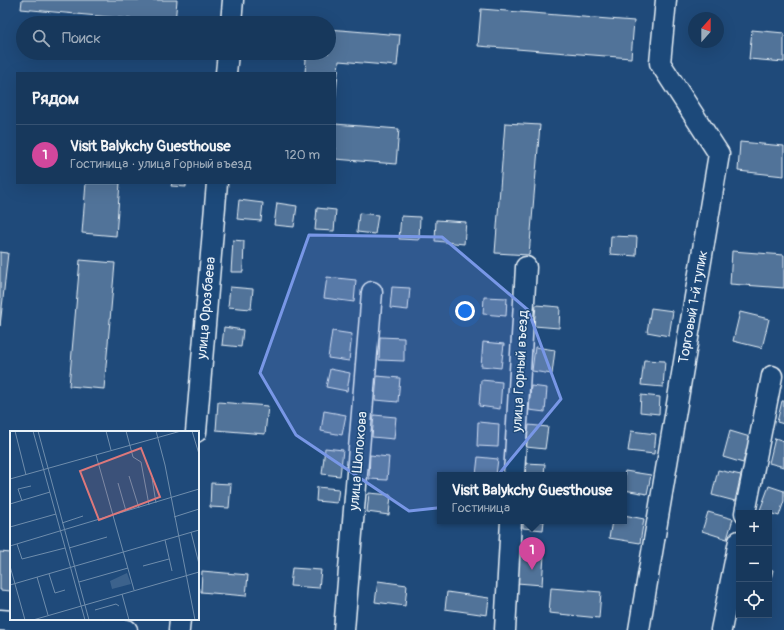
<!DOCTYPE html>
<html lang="ru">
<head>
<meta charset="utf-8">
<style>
	body { margin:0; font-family:Pangolin,sans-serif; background:#244365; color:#f1f3f6 }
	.controls { position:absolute; right:12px; bottom:12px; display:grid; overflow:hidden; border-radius:0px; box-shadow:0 4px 16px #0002 }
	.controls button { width:36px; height:36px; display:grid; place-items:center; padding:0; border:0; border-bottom:1px solid #365272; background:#17385c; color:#f1f3f6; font:20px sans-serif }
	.compass { position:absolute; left:688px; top:12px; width:36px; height:36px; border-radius:50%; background:#17385c; box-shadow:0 4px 16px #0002; rotate:21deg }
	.you { position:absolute; left:465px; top:311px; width:14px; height:14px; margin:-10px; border:3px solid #fff; border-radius:50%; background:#1a73e8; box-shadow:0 0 0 6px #1a73e833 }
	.badge { display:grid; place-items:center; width:26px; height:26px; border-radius:50%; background:#ffd166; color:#fff; font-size:13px; font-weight:700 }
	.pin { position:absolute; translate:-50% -33px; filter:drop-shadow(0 1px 2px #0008) }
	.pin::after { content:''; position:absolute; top:21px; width:14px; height:12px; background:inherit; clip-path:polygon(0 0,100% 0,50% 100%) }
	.popup { position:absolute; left:437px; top:472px; width:190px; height:52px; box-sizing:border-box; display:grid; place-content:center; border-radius:0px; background:#17385c; filter:drop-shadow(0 1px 3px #0005); font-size:13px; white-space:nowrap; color:#9eacbb }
	.popup b { font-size:15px; color:#f1f3f6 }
	.popup::after { content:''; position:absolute; left:50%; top:100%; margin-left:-8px; border:8px solid transparent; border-top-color:#17385c }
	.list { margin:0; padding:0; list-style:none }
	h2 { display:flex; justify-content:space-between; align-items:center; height:52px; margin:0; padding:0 16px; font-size:17px }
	h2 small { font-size:13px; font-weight:400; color:#9eacbb }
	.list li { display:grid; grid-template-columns:26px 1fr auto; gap:12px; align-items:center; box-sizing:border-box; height:60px; padding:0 16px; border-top:1px solid #365272 }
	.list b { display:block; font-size:15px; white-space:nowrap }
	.list p { margin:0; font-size:13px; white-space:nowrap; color:#9eacbb }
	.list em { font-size:13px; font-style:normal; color:#9eacbb }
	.icon { flex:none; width:22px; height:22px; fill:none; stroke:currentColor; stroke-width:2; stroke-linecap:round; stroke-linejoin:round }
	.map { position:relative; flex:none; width:784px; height:630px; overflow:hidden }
	.search { position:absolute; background:#17385c; box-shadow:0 4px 16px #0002; left:16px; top:16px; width:320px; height:44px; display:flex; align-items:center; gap:10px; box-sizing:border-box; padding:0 14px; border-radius:22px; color:#9eacbb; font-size:15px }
	.panel { position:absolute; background:#17385c; box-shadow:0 4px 16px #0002; left:16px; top:72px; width:320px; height:112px; border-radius:0px }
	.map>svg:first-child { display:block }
	.building { fill:#517399; stroke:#e8f1f8 }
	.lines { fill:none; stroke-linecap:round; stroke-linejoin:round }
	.minor-casing { stroke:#e8f1f8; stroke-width:23 }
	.minor { stroke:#1f4a7a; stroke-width:20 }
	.marked { fill:#7897e6; fill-opacity:0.2; stroke:#7897e6; stroke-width:3; stroke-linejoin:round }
	.labels { text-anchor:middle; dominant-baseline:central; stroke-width:3; stroke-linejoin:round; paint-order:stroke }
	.street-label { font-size:14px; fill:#e8f1f8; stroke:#1f4a7a }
	.inset-road { fill:none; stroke:#6f8dac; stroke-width:1 }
	.view { fill:#dd787b; fill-opacity:0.15; stroke:#dd787b; stroke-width:2 }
	.inset-edge { fill:none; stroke:#e8f1f8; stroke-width:2 }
</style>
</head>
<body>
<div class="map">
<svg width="784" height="630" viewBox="0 0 784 630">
	<rect width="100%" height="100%" fill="#1f4a7a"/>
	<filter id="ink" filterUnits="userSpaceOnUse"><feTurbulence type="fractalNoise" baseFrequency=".025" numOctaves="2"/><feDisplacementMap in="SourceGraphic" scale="8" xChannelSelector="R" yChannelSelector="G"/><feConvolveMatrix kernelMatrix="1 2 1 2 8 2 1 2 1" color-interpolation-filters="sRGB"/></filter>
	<g filter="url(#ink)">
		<path class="building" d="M 22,0 L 177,0 L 175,23 L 21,9 Z
			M 481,9 L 634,21 L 631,58 L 478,46 Z
			M 329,29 L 400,35 L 397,66 L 339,61 L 335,105 L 335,73 L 305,73 L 306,59 L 248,54 L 248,53 L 329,53 Z
			M 752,30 L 784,33 L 784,62 L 749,59 Z
			M 505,123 L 540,125 L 529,255 L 495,253 Z
			M 335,124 L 399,129 L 396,164 L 335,159 Z
			M 740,142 L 784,146 L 784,176 L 738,171 Z
			M 86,183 L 120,183 L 116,236 L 82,233 Z
			M 172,183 L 186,183 L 186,187 L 171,186 Z
			M 239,200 L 263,203 L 261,221 L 237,219 Z
			M 277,203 L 297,206 L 294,227 L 274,225 Z
			M 317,208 L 336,210 L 334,231 L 315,230 Z
			M 359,213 L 378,215 L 375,234 L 357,232 Z
			M 401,216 L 420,217 L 419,240 L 399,239 Z
			M 436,220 L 466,222 L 464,244 L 435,241 Z
			M 611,236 L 637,237 L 636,256 L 610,254 Z
			M 233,240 L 244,241 L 243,272 L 231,272 Z
			M 732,251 L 784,255 L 784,288 L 730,284 Z
			M 0,252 L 8,253 L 0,326 Z
			M 80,260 L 115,263 L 104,389 L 69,386 Z
			M 327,277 L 356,280 L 354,302 L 324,298 Z
			M 230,287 L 253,289 L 251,309 L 228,307 Z
			M 392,287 L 410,288 L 408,310 L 390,308 Z
			M 484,297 L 507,298 L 506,316 L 483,314 Z
			M 536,305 L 560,307 L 559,328 L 534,326 Z
			M 651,308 L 673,311 L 669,336 L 647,332 Z
			M 740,312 L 769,319 L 762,348 L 733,341 Z
			M 224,327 L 243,330 L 241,347 L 222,345 Z
			M 332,331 L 352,334 L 349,361 L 328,358 Z
			M 380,337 L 404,338 L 404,361 L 379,360 Z
			M 483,342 L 504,344 L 501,368 L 481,366 Z
			M 535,347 L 555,350 L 552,374 L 532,371 Z
			M 644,360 L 665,361 L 663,387 L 641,385 Z
			M 330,369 L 350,373 L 347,391 L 326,387 Z
			M 377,376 L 400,378 L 398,402 L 375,400 Z
			M 481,380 L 502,382 L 500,409 L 479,406 Z
			M 531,386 L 547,388 L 545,412 L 529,410 Z
			M 641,395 L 660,397 L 659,414 L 640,412 Z
			M 782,401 L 784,401 L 784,424 L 777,422 Z
			M 218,402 L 268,406 L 265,434 L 216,430 Z
			M 324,411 L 346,415 L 342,435 L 321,431 Z
			M 374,415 L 396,417 L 394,439 L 372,437 Z
			M 478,422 L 499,424 L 498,447 L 477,446 Z
			M 529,425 L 548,427 L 545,449 L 526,447 Z
			M 631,431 L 656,434 L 654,454 L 628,451 Z
			M 730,431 L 750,437 L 743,463 L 723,457 Z
			M 775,438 L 784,441 L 784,467 L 769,463 Z
			M 325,448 L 343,450 L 340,476 L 322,474 Z
			M 370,455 L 389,457 L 387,480 L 369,479 Z
			M 478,457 L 498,459 L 496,475 L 476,475 Z
			M 526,463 L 545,464 L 544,475 L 525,475 Z
			M 718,470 L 741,475 L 735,501 L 712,495 Z
			M 625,471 L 651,475 L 647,494 L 624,490 L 624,477 Z
			M 211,483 L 231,484 L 229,508 L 210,507 Z
			M 769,486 L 784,491 L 784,501 L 779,516 L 760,510 Z
			M 317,487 L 339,489 L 337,503 L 316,501 Z
			M 369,493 L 391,495 L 389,515 L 367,512 Z
			M 708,512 L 733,519 L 727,539 L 702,531 Z
			M 624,515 L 644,519 L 640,543 L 609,538 L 612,521 L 624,521 Z
			M 523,521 L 544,521 L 543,530 L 523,528 Z
			M 0,552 L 11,553 L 11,591 L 0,590 Z
			M 519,554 L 544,555 L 542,585 L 517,583 Z
			M 292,568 L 321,570 L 319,588 L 290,586 Z
			M 769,569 L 773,570 L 769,588 Z
			M 202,571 L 248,575 L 246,596 L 201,592 Z
			M 378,581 L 407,585 L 405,606 L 375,602 Z
			M 551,588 L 601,592 L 599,618 L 549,613 Z
			M 447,592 L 489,598 L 487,615 L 445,609 Z"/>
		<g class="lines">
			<defs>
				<path id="minor" d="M 231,23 L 233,0
					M 226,73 L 228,53
					M 196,432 L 217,183
					M 514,475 L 526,267
					M 745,513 L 772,376
					M 0,620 L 127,630
					M 179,630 L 180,619
					M 344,630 L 372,292
					M 505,630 L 511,521
					M 639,630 L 719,154 L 660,63 L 666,0
					M 721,630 L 739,541"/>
			</defs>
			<use href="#minor" class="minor-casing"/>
			<use href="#minor" class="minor"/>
		</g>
	</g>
	<path class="marked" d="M 309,235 L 442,237 L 528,310 L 561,399 L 474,504 L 409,511 L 296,435 L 260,373 Z"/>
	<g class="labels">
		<g class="street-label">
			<text transform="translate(693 307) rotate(-80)">Торговый 1-й тупик</text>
			<text transform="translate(206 308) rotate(-85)">улица Орозбаева</text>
			<text transform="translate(520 371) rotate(-87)">улица Горный въезд</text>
			<text transform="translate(358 461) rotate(-85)">улица Шопокова</text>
		</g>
	</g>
	<g transform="translate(10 431)">
		<rect width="189" height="189" fill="#1f4a7a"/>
		<path d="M 117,142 L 121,153 L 102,158 L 100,150 Z" fill="#3c628c"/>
		<path class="inset-road" d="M 5,0 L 16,44M 23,0 L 75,189M 28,0 L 79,189M 96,0 L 101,19M 116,0 L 123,26 L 131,31 L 139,74M 146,0 L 155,34 L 185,189M 182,0 L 189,23M 86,24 L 124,159M 119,45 L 129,77M 142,47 L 146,72M 0,48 L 171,0M 108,52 L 116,80M 12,70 L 8,58 L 21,55M 0,73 L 40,61M 164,86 L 189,78M 52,92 L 73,85M 0,96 L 46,83M 181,101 L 189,133M 155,109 L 162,140M 7,113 L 12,128 L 55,117M 0,115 L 189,58M 59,117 L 97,106M 0,135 L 15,189M 133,135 L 159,128M 39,143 L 45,162 L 55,159M 27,146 L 38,184M 69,151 L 118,137M 0,154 L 189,99M 112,163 L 119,189M 85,179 L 106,173 L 109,175M 23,189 L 189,141"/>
		<path class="view" d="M 131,17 L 150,66 L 89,89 L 70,40 Z"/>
		<rect width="189" height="189" class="inset-edge"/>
	</g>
</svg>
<div class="controls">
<button>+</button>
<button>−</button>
<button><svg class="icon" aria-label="locate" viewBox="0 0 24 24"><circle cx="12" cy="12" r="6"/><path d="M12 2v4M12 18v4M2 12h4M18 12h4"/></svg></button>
</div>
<svg class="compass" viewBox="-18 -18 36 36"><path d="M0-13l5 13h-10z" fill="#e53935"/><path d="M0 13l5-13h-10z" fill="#9eacbb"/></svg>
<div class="you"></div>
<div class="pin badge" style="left:532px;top:570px;background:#d1479c">1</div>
<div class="popup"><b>Visit Balykchy Guesthouse</b>Гостиница</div>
<div class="search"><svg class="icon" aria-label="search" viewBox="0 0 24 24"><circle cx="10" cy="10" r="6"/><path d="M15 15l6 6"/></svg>Поиск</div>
<section class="panel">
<h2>Рядом<small></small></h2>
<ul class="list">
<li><span class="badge" style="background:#d1479c">1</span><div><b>Visit Balykchy Guesthouse</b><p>Гостиница · улица Горный въезд</p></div><em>120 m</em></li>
</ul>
</section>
</div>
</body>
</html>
